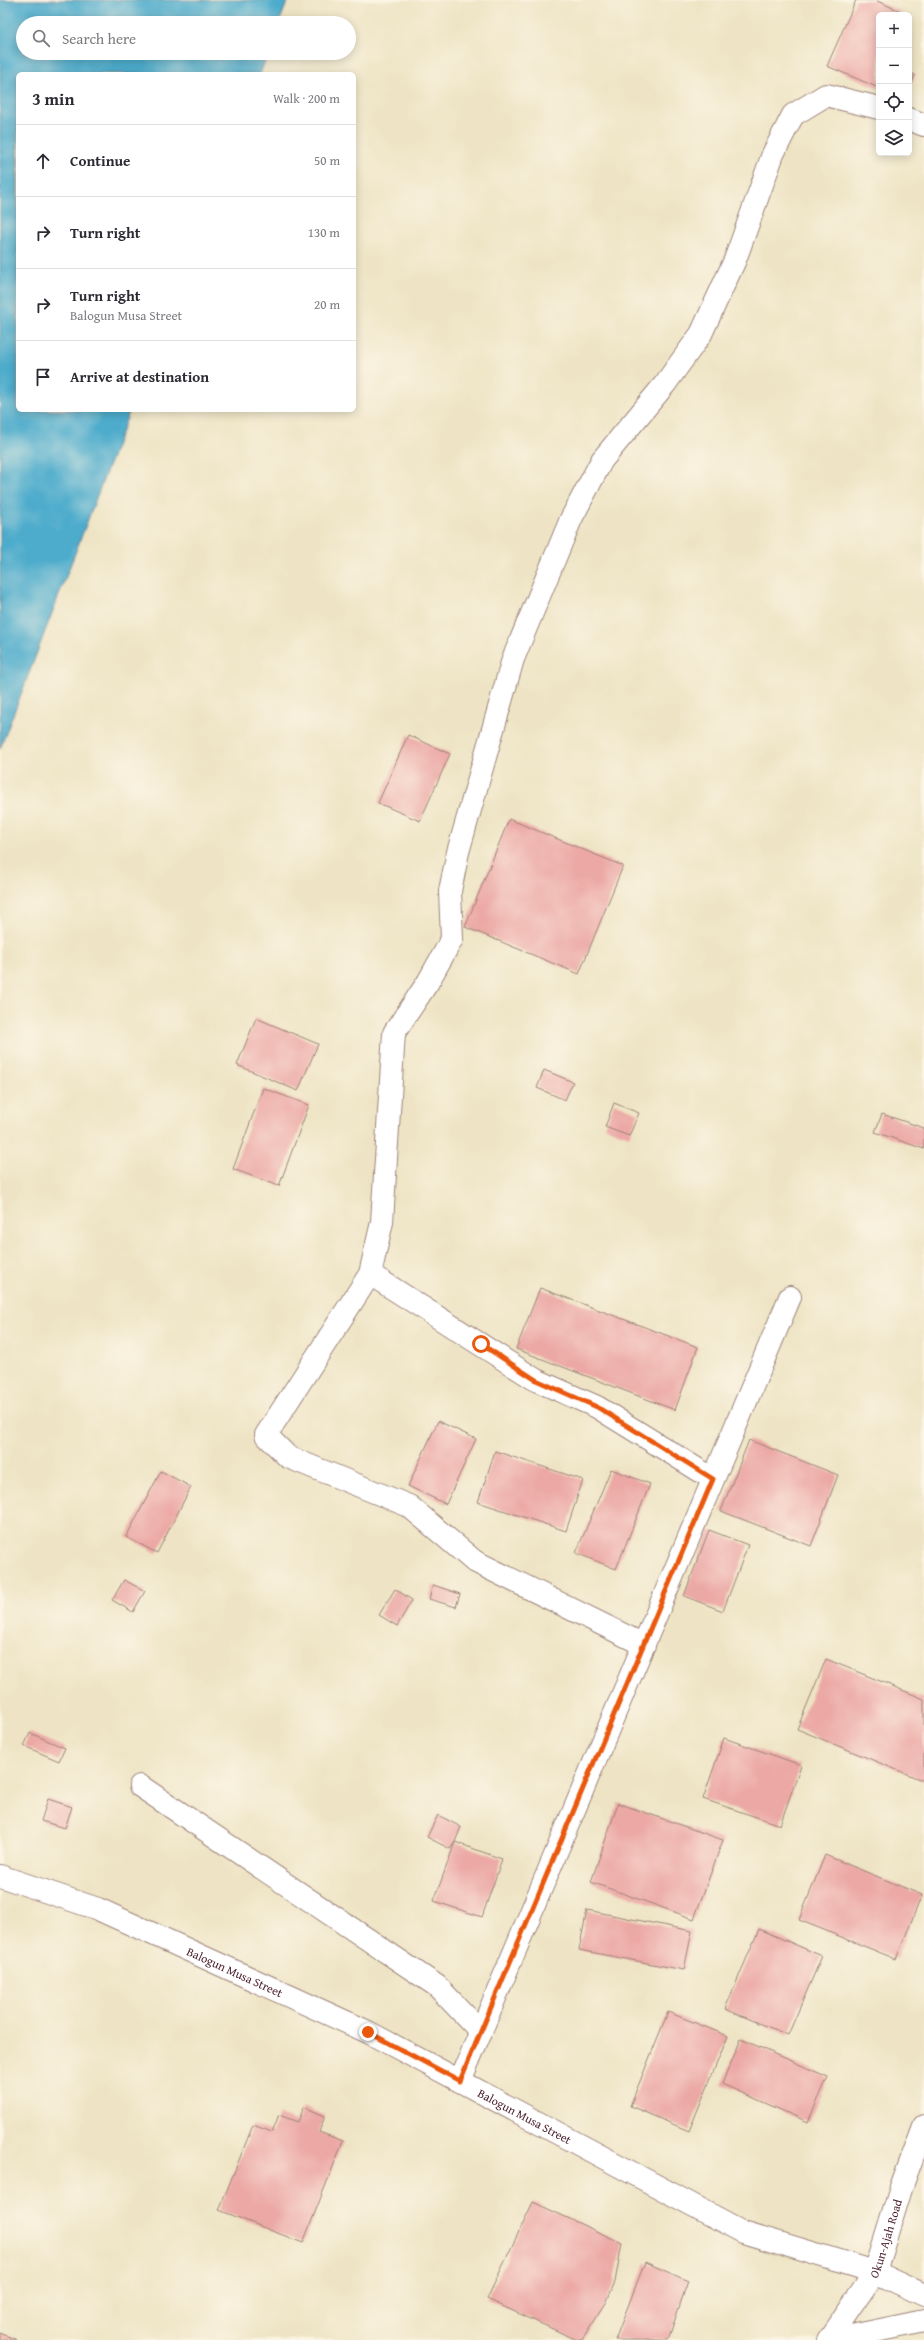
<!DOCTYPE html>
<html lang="en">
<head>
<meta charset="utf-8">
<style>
	body { margin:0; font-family:"Gentium Book Plus",serif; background:#f2f2f3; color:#2b2b33 }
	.controls { position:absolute; right:12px; top:12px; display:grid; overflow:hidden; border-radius:6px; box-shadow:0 2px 10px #0003 }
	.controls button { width:36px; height:36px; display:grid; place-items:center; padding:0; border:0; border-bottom:1px solid #e1e1e2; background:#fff; color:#2b2b33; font:20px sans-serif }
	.stop { position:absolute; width:12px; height:12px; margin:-9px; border:3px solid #ea580c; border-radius:50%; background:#fff }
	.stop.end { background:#ea580c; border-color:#fff; box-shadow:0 1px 4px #0008 }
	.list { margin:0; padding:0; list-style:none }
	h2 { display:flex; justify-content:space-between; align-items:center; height:52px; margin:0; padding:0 16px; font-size:17px }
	h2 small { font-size:13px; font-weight:400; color:#7c7c81 }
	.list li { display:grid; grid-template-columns:26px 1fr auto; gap:12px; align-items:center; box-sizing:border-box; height:72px; padding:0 16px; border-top:1px solid #e1e1e2 }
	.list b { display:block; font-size:15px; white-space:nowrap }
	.list p { margin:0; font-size:13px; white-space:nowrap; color:#7c7c81 }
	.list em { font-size:13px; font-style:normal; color:#7c7c81 }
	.icon { flex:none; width:22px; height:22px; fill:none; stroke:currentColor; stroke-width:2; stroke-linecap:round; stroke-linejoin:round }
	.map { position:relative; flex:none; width:924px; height:2340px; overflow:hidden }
	.search { position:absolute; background:#fff; box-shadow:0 2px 10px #0003; left:16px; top:16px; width:340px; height:44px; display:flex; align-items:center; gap:10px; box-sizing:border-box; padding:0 14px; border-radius:22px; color:#7c7c81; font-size:15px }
	.panel { position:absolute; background:#fff; box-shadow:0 2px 10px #0003; left:16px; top:72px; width:340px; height:340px; border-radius:6px }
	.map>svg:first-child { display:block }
	.water { fill:#4daccc; stroke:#4c667c }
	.building { fill:#eca8a5 }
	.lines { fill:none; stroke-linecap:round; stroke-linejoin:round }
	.minor-casing { stroke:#9c8278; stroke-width:24 }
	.minor { stroke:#fff; stroke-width:22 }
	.route { stroke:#ea580c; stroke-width:5 }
	.labels { text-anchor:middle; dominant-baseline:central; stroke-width:3; stroke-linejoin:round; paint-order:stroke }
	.street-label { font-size:12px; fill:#4a1f2b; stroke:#fcf5e5 }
</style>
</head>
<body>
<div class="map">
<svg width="924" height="2340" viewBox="0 0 924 2340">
	<rect width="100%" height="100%" fill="#fcf5e5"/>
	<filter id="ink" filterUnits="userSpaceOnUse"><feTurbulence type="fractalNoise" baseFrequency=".025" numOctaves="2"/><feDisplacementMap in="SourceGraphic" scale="8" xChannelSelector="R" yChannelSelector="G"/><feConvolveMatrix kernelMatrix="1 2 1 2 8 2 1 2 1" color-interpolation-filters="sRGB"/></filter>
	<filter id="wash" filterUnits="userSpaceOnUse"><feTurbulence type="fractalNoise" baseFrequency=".012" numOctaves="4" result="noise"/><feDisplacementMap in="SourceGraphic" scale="16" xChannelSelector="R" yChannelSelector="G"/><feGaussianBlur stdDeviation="0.9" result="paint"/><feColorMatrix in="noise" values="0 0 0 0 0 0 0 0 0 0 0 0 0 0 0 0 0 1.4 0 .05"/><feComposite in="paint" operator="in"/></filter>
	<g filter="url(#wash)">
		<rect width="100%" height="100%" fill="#eee4c5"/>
		<path class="water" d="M 0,0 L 288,0 L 279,23 L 23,23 L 23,53 L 268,53 L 260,74 L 18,74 L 18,410 L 130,410 L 0,749 Z"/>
		<g id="blocks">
			<path class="building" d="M 856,0 L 875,0 L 900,11 L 898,15 L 879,15 L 879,88 L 827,66 Z
				M 909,72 L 915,75 L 909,90 Z
				M 408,735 L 450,754 L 420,821 L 378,803 Z
				M 509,819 L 623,866 L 579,974 L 465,927 Z
				M 256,1018 L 318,1044 L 298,1091 L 237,1065 Z
				M 544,1070 L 573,1082 L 565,1100 L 537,1088 Z
				M 263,1088 L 309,1105 L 279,1186 L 233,1169 Z
				M 614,1103 L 639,1113 L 629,1136 L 605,1127 Z
				M 882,1114 L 924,1128 L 924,1149 L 875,1132 Z
				M 540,1288 L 698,1347 L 675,1410 L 516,1349 Z
				M 438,1421 L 476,1439 L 446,1504 L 408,1486 Z
				M 749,1440 L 838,1475 L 811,1546 L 721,1511 Z
				M 495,1451 L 583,1480 L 566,1531 L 478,1502 Z
				M 611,1469 L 650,1484 L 616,1569 L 576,1553 Z
				M 161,1471 L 191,1487 L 157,1553 L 126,1537 Z
				M 709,1530 L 748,1545 L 723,1611 L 684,1596 Z
				M 124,1580 L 145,1591 L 133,1612 L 112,1600 Z
				M 433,1585 L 460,1594 L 456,1607 L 429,1599 Z
				M 395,1589 L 412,1600 L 397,1626 L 379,1615 Z
				M 826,1659 L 924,1699 L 924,1781 L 797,1729 Z
				M 30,1733 L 65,1748 L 59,1761 L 24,1746 Z
				M 724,1738 L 801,1765 L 780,1825 L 703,1799 Z
				M 48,1799 L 72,1807 L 65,1828 L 41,1821 Z
				M 618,1803 L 723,1840 L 694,1919 L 591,1882 Z
				M 438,1815 L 461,1827 L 455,1842 L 502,1859 L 482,1917 L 434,1901 L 455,1842 L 450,1849 L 427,1837 Z
				M 825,1855 L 922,1895 L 896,1959 L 799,1920 Z
				M 587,1910 L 692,1931 L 684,1970 L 579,1950 Z
				M 759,1929 L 822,1956 L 788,2035 L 725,2009 Z
				M 668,2012 L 728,2036 L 689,2131 L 630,2106 Z
				M 741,2039 L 828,2077 L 808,2122 L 722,2084 Z
				M 304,2107 L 325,2116 L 319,2132 L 343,2141 L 303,2243 L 219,2210 L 253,2125 L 272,2132 L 279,2115 L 298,2122 Z
				M 533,2202 L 622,2243 L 615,2282 L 606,2303 L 582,2340 L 577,2340 L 487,2299 Z
				M 645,2262 L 688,2281 L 668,2340 L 615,2340 Z
				M 0,2333 L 17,2340 L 0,2340 Z"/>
		</g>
	</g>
	<g filter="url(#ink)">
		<use href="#blocks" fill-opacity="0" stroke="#9c8278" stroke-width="1"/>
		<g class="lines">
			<defs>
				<g id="minor">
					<path d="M 909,119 L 924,125"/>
					<path d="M 370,1274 L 536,1380 L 597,1407 L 713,1479"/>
					<path d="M 644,1645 L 474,1561 L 409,1506 L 288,1457 L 266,1435 L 370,1274 L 382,1222 L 394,1033 L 428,982 L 452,939 L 450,891 L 458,852 L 513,659 L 571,519 L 602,460 L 665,384 L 701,334 L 735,260 L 773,154 L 793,115 L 826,95 L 879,108"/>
					<path d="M 140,1786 L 437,1986 L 481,2032"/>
					<path id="s1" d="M 0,1876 L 98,1909 L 368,2032 L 743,2232 L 875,2272 L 924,2295"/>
					<path d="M 460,2081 L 790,1297"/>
					<path id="s2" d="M 828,2340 L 875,2272 L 901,2188 L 924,2126"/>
					<path d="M 832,2340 L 924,2321"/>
				</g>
			</defs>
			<use href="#minor" class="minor-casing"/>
			<use href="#minor" class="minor"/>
		</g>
	</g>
	<g class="lines" filter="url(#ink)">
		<path class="route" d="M 368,2032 L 460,2081 L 713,1479 L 597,1407 L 536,1380 L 481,1344"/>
	</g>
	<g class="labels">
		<g class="street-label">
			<text stroke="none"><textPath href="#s1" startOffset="254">Balogun Musa Street</textPath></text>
			<text stroke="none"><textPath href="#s1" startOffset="578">Balogun Musa Street</textPath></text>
			<text stroke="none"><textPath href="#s2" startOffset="118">Okun-Ajah Road</textPath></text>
		</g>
	</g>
</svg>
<div class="controls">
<button>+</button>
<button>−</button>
<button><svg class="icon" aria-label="locate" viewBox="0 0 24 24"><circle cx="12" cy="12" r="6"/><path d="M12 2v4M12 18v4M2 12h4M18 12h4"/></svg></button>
<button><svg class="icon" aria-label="layers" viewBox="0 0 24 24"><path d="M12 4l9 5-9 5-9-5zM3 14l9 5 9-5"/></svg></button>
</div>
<div class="stop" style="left:481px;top:1344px"></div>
<div class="stop end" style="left:368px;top:2032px"></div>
<div class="search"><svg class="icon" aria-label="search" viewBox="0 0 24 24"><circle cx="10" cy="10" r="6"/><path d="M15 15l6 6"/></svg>Search here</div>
<section class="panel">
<h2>3 min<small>Walk · 200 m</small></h2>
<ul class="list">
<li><svg class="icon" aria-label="ahead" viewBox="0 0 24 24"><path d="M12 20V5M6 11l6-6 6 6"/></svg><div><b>Continue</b></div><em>50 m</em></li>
<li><svg class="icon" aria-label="right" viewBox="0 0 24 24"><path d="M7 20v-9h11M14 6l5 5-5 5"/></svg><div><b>Turn right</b></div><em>130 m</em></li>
<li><svg class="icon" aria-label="right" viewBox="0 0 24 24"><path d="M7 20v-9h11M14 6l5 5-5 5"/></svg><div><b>Turn right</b><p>Balogun Musa Street</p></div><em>20 m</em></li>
<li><svg class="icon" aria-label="arrive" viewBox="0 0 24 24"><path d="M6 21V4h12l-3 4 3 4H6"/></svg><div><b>Arrive at destination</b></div></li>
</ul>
</section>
</div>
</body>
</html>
